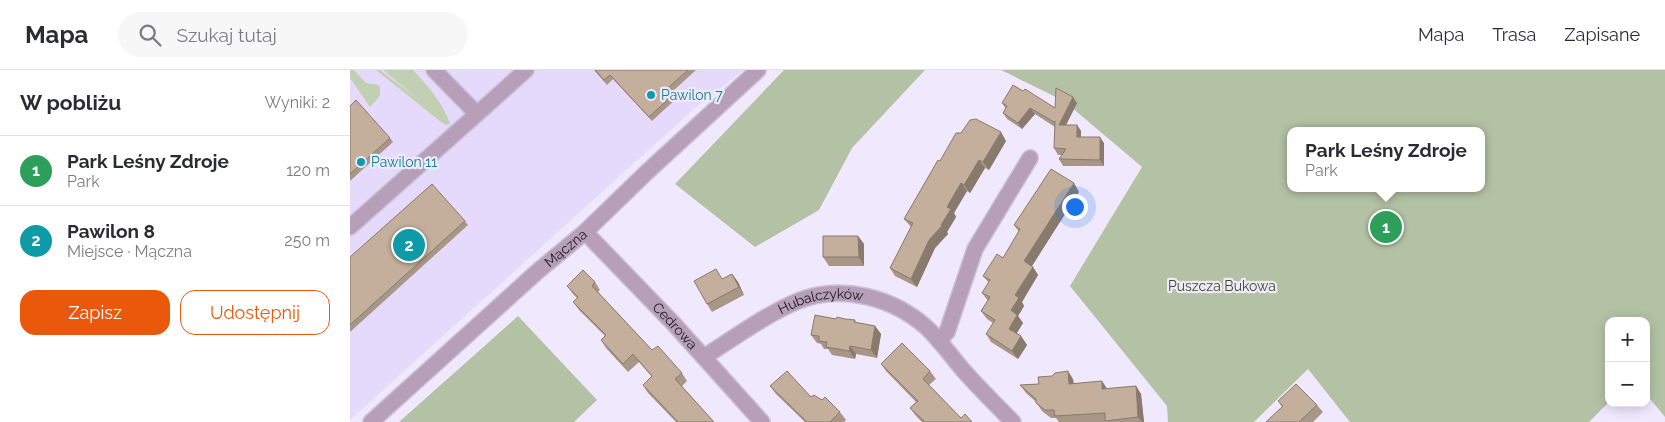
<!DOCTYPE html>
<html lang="pl">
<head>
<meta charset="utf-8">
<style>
	body { margin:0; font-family:Raleway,sans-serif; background:#f7f7f7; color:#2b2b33 }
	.controls { position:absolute; right:15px; bottom:15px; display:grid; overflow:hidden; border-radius:10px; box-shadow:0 2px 12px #0003 }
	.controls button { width:45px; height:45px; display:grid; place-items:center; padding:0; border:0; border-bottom:1px solid #e1e1e2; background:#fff; color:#2b2b33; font:25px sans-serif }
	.you { position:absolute; left:724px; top:136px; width:18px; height:18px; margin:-12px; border:4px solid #fff; border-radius:50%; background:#1a73e8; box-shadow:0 0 0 8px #1a73e833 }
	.badge { display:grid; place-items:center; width:32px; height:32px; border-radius:50%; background:#ea580c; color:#fff; font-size:16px; font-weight:700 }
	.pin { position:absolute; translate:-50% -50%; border:2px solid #fff; box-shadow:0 1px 5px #0006 }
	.popup { position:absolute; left:937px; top:57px; width:198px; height:65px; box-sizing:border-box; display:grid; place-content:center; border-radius:10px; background:#fff; filter:drop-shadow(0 1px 4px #0005); font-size:16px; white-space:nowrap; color:#7c7c81 }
	.popup b { font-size:19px; color:#2b2b33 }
	.popup::after { content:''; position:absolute; left:50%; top:100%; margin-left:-10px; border:10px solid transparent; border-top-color:#fff }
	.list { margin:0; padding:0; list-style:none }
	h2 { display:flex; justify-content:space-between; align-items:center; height:65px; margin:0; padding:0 20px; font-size:21px }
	h2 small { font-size:16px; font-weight:400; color:#7c7c81 }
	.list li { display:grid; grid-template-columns:32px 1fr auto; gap:15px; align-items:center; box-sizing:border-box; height:70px; padding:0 20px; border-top:1px solid #e1e1e2 }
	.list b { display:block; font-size:19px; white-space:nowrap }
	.list p { margin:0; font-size:16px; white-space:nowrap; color:#7c7c81 }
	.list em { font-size:16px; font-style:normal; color:#7c7c81 }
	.actions { display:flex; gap:10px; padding:15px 20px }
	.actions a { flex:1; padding:11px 0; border:1px solid #ea580c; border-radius:15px; text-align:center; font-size:18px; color:#ea580c }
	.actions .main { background:#ea580c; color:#fff }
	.icon { flex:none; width:28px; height:28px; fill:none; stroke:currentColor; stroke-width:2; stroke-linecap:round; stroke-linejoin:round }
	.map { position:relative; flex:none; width:1315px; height:352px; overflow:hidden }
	header { display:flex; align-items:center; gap:30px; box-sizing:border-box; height:70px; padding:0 25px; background:#fff; border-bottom:1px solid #e1e1e2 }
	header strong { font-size:24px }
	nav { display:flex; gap:28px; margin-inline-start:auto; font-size:18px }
	.search { width:350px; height:45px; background:#f7f7f7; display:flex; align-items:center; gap:12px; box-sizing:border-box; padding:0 18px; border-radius:28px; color:#7c7c81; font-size:19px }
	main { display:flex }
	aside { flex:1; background:#fff }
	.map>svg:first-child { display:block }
	.built { fill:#e5dafb }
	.green { fill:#c1cfb2 }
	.forest { fill:#b3c2a4; fill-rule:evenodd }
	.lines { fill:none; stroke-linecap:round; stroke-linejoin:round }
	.minor-casing { stroke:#cac3d6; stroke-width:18 }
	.minor { stroke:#b79eb9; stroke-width:15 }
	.wall { fill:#a89686 }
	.shaded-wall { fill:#887a6d }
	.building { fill:#c3af9c; stroke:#887a6d }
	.culture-dot { fill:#0f9aa8; stroke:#f0e9fe; stroke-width:2 }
	.labels { text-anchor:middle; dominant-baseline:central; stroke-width:4.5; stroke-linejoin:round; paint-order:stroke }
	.culture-label { font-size:14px; fill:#0d838f; stroke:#f0e9fe; text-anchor:start }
	.street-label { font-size:14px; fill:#1b1821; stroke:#f0e9fe }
	.park-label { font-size:14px; fill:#3a4e1f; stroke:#f0e9fe }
</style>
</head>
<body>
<header>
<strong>Mapa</strong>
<div class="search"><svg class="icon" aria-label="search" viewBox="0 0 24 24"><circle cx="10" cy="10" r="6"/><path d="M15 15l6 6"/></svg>Szukaj tutaj</div>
<nav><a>Mapa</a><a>Trasa</a><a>Zapisane</a></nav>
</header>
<main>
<aside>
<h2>W pobliżu<small>Wyniki: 2</small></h2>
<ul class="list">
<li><span class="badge" style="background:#2e9e5b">1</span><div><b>Park Leśny Zdroje</b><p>Park</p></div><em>120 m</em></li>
<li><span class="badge" style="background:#0f9aa8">2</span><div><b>Pawilon 8</b><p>Miejsce · Mączna</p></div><em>250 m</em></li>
</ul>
<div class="actions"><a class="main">Zapisz</a><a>Udostępnij</a></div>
</aside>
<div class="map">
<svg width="1315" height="352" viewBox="0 0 1315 352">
	<rect width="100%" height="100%" fill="#f0e9fe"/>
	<path class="built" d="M 0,0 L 394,0 L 346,37 L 0,350 Z"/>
	<path class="green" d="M 0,0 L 4,0 L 16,13 L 28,15 L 30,17 L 30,26 L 20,37 L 0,8 Z
		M 26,0 L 30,0 L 68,29 L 33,0 L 63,0 C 78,16 93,33 100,54 L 96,55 L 91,52 Z"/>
	<path class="forest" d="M 434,0 L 575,0 L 502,78 L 469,140 L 405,177 L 325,114 Z
		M 651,0 L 1315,0 L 1315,347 L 1296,324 L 1296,251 L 1259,251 L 1259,332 L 1239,352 L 1000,352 L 958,299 L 904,352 L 818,352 L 817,336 L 720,216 L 792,97 L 714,31 ZM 941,61 L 1131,61 L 1131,118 L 941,118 Z
		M 168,246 L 247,330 L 224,352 L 49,352 Z"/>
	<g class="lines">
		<defs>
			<g id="minor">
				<path d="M 127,44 L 176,0"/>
				<path d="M 0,157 L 127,44 L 84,0"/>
				<path id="s1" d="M 235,162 L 323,253 L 412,352"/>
				<path d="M 589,271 L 597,262 L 625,179 L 680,88"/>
				<path id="s2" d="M 354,287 C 384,268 415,245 448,231 C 492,214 542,227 576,257 C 590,270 601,286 613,300 C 629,318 646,335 663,352"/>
				<path id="s3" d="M 21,352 L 188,201 L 235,162 L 297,102 L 408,0"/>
			</g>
		</defs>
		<use href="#minor" class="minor-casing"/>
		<use href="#minor" class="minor"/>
	</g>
	<path class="wall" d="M 244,0 L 346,0 L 322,22 L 327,28 L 302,51 L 263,9 L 257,15 Z
		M 673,21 L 705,38 L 727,33 L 716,55 L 727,55 L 731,61 L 731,67 L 754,73 L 754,96 L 713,96 L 709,89 L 712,85 L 708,85 L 704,78 L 705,57 L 685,44 L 672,59 L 657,49 L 653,43 L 656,39 L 652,33 Z
		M 0,36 L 40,68 L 43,72 L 0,111 Z
		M 656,71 L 639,100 L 635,98 L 620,123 L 617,121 L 604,143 L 606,147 L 597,162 L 598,164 L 585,178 L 567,217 L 545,206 L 540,198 L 561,157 L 554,149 L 590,91 Z
		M 729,122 L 682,196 L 688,205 L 672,232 L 674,236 L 668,246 L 673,253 L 667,263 L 671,266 L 677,275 L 668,289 L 641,272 L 636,264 L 643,253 L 637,249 L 631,241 L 638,231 L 632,223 L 639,213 L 633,206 L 653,188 L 669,162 L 664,155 Z
		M 115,151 L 118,155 L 0,262 L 0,187 Z
		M 508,166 L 514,174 L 514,196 L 479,196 L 473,187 Z
		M 382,204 L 388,212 L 394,225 L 362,242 L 357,234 L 373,209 Z
		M 245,212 L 250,220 L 248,222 L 302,280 L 332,303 L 337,311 L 332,316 L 364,352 L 326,352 L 298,323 L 293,315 L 302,307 L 289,292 L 278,302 L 256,278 L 251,270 L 255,266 L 229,240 L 223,232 L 227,228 L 223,224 L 217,216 Z
		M 486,249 L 505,250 L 506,253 L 525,256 L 531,264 L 527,288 L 506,284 L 505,289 L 482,285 L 478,279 L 474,279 L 471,274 L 467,273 L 461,265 Z
		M 531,294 L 580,301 L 586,309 L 579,315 L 611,348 L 622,352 L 572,352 L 566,346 L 560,338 L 566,332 L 536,301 Z
		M 702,306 L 723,309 L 724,314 L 752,311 L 757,319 L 786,316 L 791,324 L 794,352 L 709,352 L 706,348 L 701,348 L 692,341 L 686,332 L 676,323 L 670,315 L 689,314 Z
		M 420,316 L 461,327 L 490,342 L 496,350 L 494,352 L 455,352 L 426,324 Z
		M 928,331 L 967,335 L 973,342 L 963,352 L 916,352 L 932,337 Z"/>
	<path class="shaded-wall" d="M 723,27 L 727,33 L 713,61 L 709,55 Z
		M 680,38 L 685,44 L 672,59 L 668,53 Z
		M 727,55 L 731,61 L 731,73 L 727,67 Z
		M 651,62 L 656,71 L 639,100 L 633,92 Z
		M 750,67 L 754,73 L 754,96 L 750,90 Z
		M 629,90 L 635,98 L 620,123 L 614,115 Z
		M 611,113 L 617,121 L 604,143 L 606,147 L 597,162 L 598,164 L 585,178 L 567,217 L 561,209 L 579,170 L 591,155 L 597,137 Z
		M 724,113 L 729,122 L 680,199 L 674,191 Z
		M 508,166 L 514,174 L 514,196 L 509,187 Z
		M 683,197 L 688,205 L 672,232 L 674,236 L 668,246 L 673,253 L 664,267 L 659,259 L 661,240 L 665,225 Z
		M 382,204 L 388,212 L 394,225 L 389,217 Z
		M 525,256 L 531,264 L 527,288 L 521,280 Z
		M 671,266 L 677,275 L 668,289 L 662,281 Z
		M 500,276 L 506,284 L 505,289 L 499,281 Z
		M 718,301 L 723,309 L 724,322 L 719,314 Z
		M 752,311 L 757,319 L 752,319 Z
		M 786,316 L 791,324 L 794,352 L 792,352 L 788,347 Z"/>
	<path class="building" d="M 245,0 L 338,0 L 318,18 L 324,24 L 299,47 L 260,5 L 254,10 Z
		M 663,15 L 673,21 L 675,19 L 705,38 L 706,18 L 723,27 L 709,55 L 727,55 L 727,67 L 750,67 L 750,90 L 709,89 L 716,79 L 704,78 L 705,51 L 704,52 L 680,38 L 668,53 L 653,43 L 657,36 L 652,33 Z
		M 6,30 L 40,68 L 0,104 L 0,36 Z
		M 626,49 L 651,62 L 633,92 L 629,90 L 614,115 L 611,113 L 597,137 L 601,139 L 591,155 L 592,156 L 579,170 L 561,209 L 540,198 L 563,153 L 554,149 L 588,90 L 590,91 L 606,63 L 611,63 L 620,50 Z
		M 701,99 L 724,113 L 674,191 L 683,197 L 665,225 L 669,228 L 661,240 L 667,245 L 659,259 L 671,266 L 662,281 L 636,264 L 645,250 L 631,241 L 640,227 L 632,223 L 640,210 L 633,206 L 647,184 L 653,188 L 670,159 L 664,155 Z
		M 82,114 L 115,151 L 0,255 L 0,187 Z
		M 473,166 L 508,166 L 509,187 L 473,187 Z
		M 366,199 L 372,209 L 382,204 L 389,217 L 357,234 L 344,211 Z
		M 233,200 L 245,212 L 242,216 L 302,280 L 308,276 L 332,303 L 325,309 L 364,352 L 328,352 L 293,315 L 302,306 L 283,284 L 273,294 L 251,270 L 256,265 L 223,232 L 228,227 L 217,216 Z
		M 465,245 L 486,249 L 487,247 L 495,249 L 505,250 L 504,252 L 525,256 L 521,280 L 500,276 L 499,281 L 476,277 L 477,272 L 469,271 L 469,266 L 461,265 Z
		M 552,273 L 580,301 L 573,309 L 611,348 L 615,344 L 622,352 L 575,352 L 560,338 L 568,331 L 531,294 Z
		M 437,301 L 461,327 L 464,325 L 472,330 L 475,327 L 490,342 L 480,352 L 457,352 L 420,316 Z
		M 718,301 L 719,314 L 752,311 L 752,319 L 786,316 L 788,347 L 755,351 L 755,343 L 705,346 L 704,340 L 695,340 L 686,333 L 686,329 L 670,315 L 689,314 L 688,307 L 702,306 L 705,303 Z
		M 946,314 L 967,335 L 949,352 L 916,352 L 933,336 L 928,331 Z"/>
	<g class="culture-dot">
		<circle cx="301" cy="25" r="5"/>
		<circle cx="11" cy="92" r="5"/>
	</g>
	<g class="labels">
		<g class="culture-label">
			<text x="311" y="25">Pawilon 7</text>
			<text x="21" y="92">Pawilon 11</text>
		</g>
		<g class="street-label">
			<text stroke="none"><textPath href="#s3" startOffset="261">Mączna</textPath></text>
			<text stroke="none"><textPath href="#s2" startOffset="132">Hubalczyków</textPath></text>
			<text stroke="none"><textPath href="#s1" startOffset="130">Cedrowa</textPath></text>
		</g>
		<g class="park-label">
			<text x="872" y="216">Puszcza Bukowa</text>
		</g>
	</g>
</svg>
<div class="controls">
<button>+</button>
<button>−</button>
</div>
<div class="you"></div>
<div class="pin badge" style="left:1036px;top:157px;background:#2e9e5b">1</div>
<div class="popup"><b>Park Leśny Zdroje</b>Park</div>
<div class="pin badge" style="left:59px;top:175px;background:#0f9aa8">2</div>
</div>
</main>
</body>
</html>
